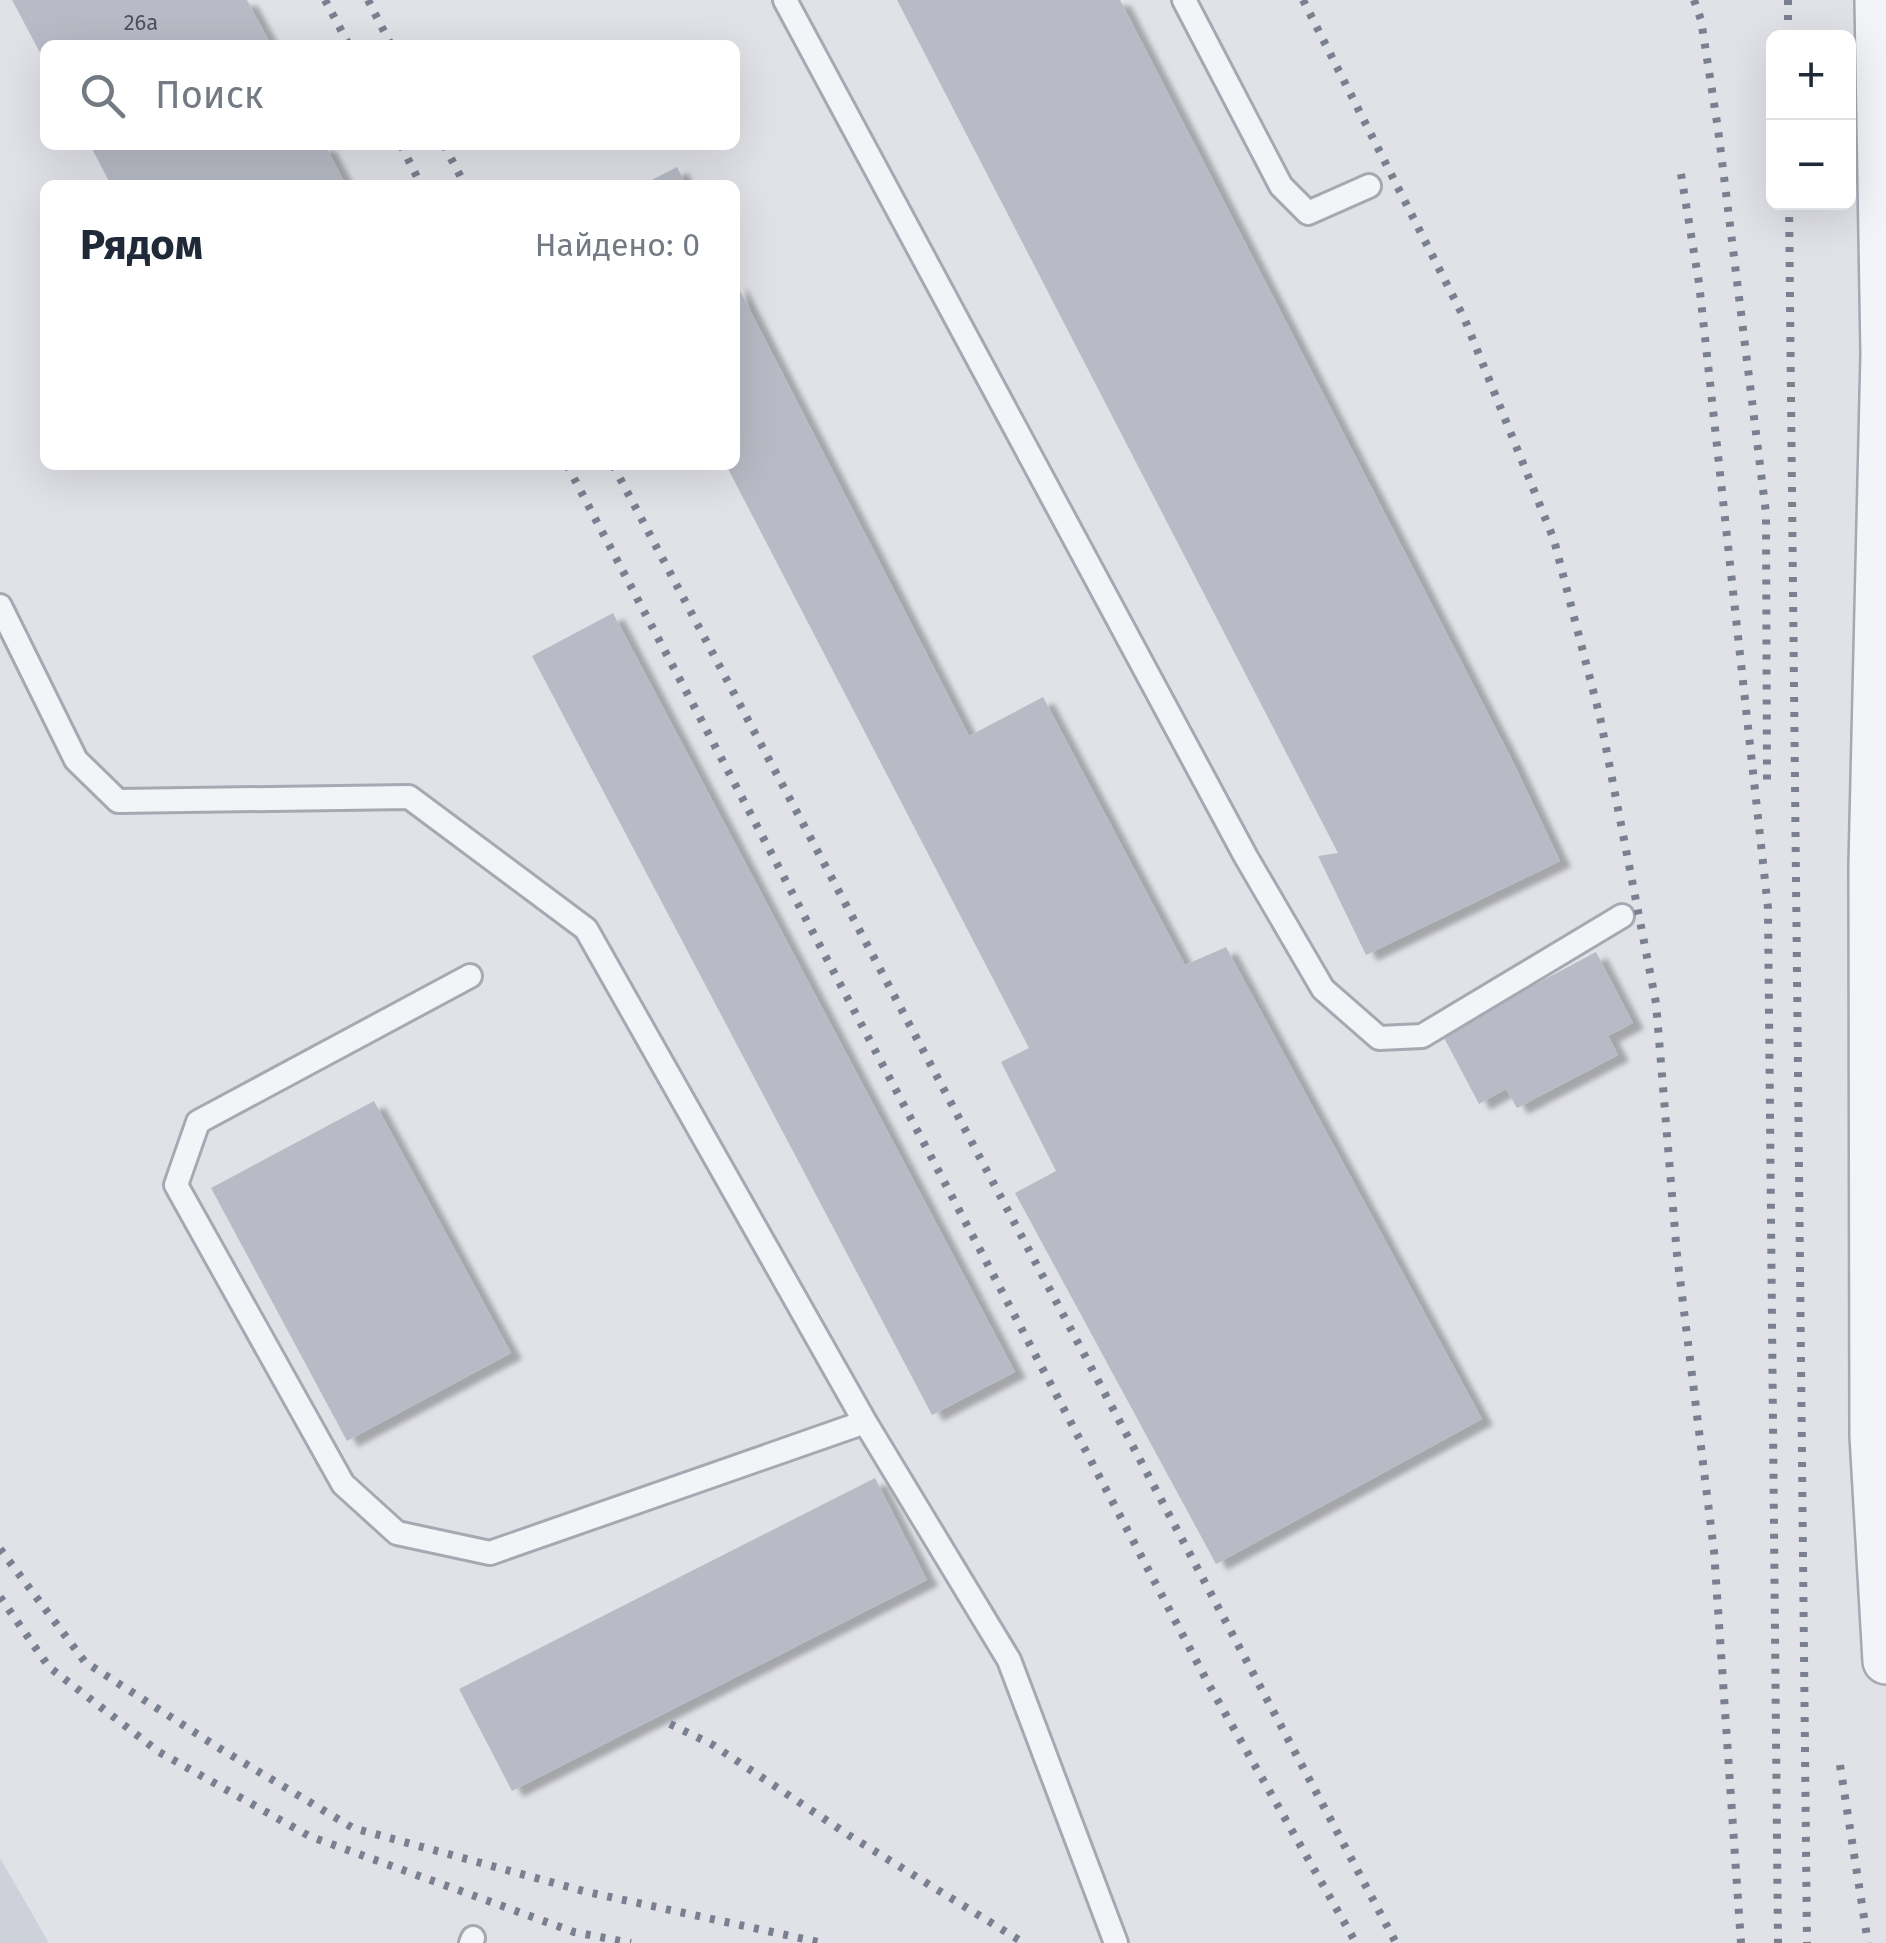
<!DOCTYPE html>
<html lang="ru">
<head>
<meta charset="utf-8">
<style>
	body { margin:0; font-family:"Fira Sans",sans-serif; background:#f2f2f3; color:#1f2937 }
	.controls { position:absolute; right:30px; top:30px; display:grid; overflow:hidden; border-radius:15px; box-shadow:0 10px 40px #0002 }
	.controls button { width:90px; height:90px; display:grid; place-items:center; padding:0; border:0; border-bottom:2px solid #e0e1e3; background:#fff; color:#1f2937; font:50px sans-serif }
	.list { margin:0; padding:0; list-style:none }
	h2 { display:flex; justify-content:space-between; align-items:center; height:130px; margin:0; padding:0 40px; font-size:42px }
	h2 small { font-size:32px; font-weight:400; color:#747a83 }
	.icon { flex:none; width:55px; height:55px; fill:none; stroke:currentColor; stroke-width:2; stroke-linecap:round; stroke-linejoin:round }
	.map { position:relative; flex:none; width:1886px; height:1943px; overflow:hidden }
	.search { position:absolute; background:#fff; box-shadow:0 10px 40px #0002; left:40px; top:40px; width:700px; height:110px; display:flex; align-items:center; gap:25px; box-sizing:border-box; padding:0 35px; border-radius:15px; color:#747a83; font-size:38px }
	.panel { position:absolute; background:#fff; box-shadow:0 10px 40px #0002; left:40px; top:180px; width:700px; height:290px; border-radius:15px }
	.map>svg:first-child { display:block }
	.built { fill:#cfd1da }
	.building { fill:#b8bbc5; filter:url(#shadow) }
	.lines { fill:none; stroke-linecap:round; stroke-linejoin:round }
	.lane-casing { stroke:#a6a8b2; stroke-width:28 }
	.street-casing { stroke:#a6a8b2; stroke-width:50 }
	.lane { stroke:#f3f4f7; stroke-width:22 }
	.street { stroke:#f3f4f7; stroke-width:45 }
	.rail { stroke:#7b8091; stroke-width:8; stroke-dasharray:5 10; stroke-linecap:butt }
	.labels { text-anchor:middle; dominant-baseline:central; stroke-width:9; stroke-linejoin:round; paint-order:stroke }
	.number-label { font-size:22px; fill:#4e5160 }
</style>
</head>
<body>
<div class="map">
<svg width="1886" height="1943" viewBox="0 0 1886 1943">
	<defs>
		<filter id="shadow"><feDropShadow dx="11" dy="6" stdDeviation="2.5" flood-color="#0004"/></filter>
	</defs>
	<rect width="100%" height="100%" fill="#e1e2e8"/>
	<path class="built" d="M 0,1858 L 49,1943 L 0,1943 Z"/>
	<path class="building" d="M 12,0 L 247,0 L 271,45 L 45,45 L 45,62 Z
		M 897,0 L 1120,0 L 1513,762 L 1560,861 L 1366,955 L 1318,856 L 1338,853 Z
		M 90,145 L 325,145 L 346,185 L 111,185 Z
		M 677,167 L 686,185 L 642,185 Z
		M 735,281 L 969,736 L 1043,697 L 1185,965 L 1226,947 L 1482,1419 L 1216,1564 L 1015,1193 L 1056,1171 L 1001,1062 L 1029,1048 L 726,465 L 735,465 Z
		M 613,613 L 1015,1372 L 932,1415 L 532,656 Z
		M 1596,952 L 1633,1023 L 1608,1036 L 1618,1055 L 1517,1108 L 1506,1089 L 1479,1104 L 1442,1034 Z
		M 374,1101 L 511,1353 L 347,1441 L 211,1188 Z
		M 875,1478 L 927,1580 L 512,1791 L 459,1689 Z"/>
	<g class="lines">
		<defs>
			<path id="lane" d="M 785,0 L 1246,857 L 1323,989 L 1379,1038 L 1422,1036 L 1622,916
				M 1184,0 L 1281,186 L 1308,213 L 1369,186
				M 0,606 L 76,760 L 118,801 L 409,797 L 586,929 L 865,1422 L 490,1553 L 397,1533 L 343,1484 L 176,1185 L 198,1122 L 470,976
				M 865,1422 L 1009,1660 L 1116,1943
				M 471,1943 L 473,1938"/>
			<path id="street" d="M 1878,0 L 1884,354 L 1872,865 L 1873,1436 L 1886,1661"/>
		</defs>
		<use href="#lane" class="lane-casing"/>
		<use href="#street" class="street-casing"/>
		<use href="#lane" class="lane"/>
		<use href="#street" class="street"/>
		<path class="rail" d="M 325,0 L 349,45
			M 368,0 L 391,45
			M 1303,0 L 1465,320 L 1554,540 L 1600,717 L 1656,1003 L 1677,1255 L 1714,1551 L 1741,1943
			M 1694,0 L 1701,20 L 1718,129 L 1766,513 L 1767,783
			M 1788,0 L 1788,38
			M 401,145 L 421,185
			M 444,145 L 465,185
			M 1681,174 L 1699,283 L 1768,908 L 1778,1943
			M 1789,202 L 1807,1943
			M 567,465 L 1209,1685 L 1356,1943
			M 613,465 L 1396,1943
			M 0,1549 L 85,1662 L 219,1748 L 353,1828 L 587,1892 L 823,1943
			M 0,1597 L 49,1667 L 159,1752 L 309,1836 L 574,1932 L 631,1943
			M 670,1724 L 713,1745 L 850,1836 L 1024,1943
			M 1840,1765 L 1868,1943"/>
	</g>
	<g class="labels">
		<g class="number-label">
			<text x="141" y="22">26а</text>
		</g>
	</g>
</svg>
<div class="controls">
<button>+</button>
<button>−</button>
</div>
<div class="search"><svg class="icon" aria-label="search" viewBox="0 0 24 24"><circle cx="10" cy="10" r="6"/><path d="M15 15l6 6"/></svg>Поиск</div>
<section class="panel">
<h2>Рядом<small>Найдено: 0</small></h2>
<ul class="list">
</ul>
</section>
</div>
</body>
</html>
